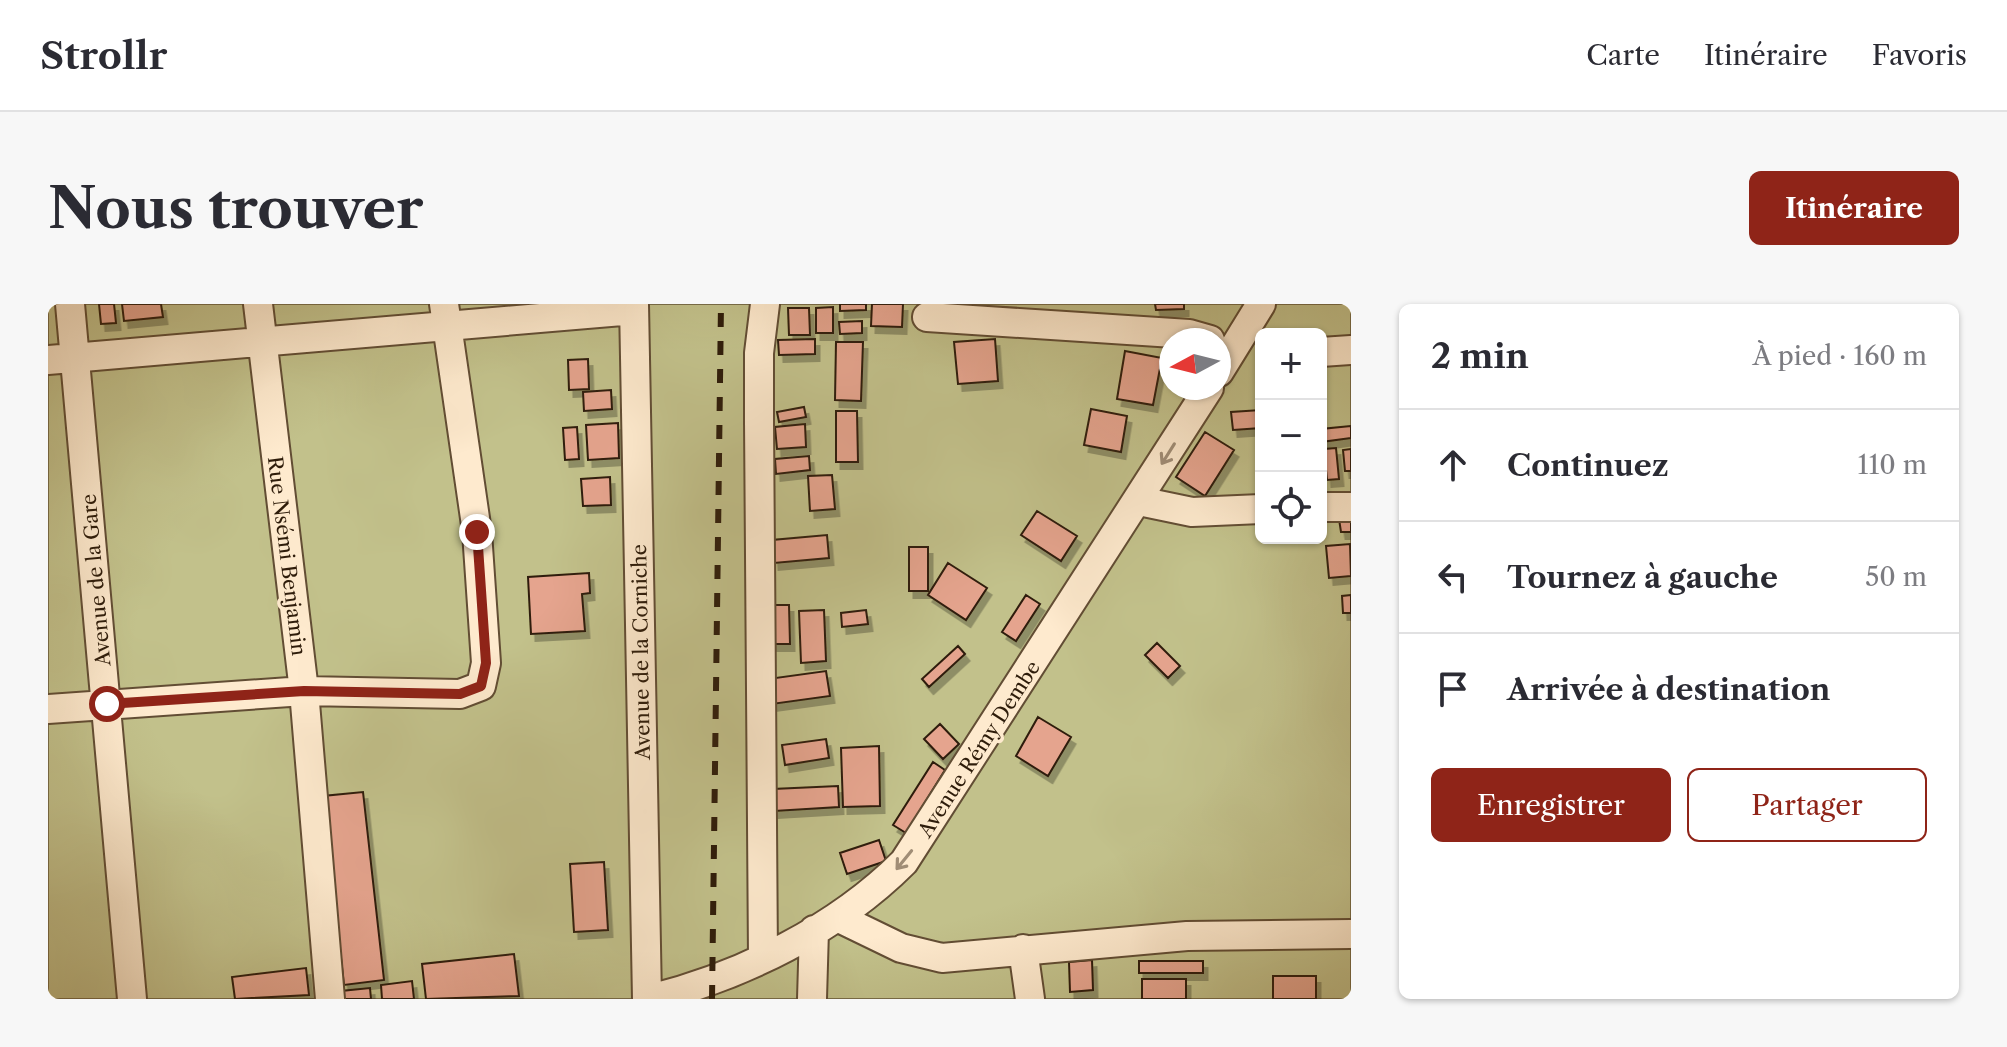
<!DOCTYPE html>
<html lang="fr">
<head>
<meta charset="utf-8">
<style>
	body { margin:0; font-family:"Libre Caslon Text",serif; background:#f7f7f7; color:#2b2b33 }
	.controls { position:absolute; right:24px; top:24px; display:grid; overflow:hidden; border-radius:12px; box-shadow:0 2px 6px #0004 }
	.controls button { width:72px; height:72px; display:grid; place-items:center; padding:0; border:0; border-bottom:2px solid #e1e1e2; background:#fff; color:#2b2b33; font:40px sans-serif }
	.compass { position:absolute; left:1111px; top:24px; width:72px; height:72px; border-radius:50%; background:#fff; box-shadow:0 2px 6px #0004; rotate:263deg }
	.stop { position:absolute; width:24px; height:24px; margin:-18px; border:6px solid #8f2418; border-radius:50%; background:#fff }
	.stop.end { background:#8f2418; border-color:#fff; box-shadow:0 2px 8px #0008 }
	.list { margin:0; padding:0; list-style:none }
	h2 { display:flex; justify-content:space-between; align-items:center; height:104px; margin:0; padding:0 32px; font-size:34px }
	h2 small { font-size:26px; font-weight:400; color:#7c7c81 }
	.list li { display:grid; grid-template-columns:52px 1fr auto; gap:24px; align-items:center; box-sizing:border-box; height:112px; padding:0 32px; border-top:2px solid #e1e1e2 }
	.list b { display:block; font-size:30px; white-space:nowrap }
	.list em { font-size:26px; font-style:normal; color:#7c7c81 }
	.actions { display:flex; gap:16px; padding:24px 32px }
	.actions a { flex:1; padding:18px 0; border:2px solid #8f2418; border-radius:12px; text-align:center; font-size:28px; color:#8f2418 }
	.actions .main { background:#8f2418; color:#fff }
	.icon { flex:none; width:44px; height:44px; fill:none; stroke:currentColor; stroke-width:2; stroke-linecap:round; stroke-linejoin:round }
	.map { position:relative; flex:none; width:1303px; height:695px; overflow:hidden; border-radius:12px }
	header { display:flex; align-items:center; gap:48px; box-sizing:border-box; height:112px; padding:0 40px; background:#fff; border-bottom:2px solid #e1e1e2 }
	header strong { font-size:38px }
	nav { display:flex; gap:44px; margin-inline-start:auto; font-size:28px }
	.intro { display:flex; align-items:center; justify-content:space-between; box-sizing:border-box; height:192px; padding:0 48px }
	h1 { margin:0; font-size:56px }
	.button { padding:20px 36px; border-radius:12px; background:#8f2418; color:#fff; font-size:28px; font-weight:700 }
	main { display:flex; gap:48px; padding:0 48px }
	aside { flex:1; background:#fff; border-radius:12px; box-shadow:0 2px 6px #0004 }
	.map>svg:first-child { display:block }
	.green { fill:#c2c18b; stroke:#786e4a; stroke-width:2; fill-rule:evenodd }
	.building { fill:#e5a48e; stroke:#2e1c0a; stroke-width:2; filter:url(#shadow) }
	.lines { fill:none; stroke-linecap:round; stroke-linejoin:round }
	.minor-casing { stroke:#624d34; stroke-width:32 }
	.minor { stroke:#feeace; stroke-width:28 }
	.rail { stroke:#2e1c0a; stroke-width:6; stroke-dasharray:14 14; stroke-linecap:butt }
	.oneway { stroke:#a08d76 }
	.route { stroke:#8f2418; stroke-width:10 }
	.labels { text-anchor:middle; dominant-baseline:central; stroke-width:7; stroke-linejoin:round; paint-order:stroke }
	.street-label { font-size:20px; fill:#2e1c0a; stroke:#feeace }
</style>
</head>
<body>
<header>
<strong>Strollr</strong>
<nav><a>Carte</a><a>Itinéraire</a><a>Favoris</a></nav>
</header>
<div class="intro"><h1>Nous trouver</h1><a class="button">Itinéraire</a></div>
<main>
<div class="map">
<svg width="1303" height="695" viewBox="0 0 1303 695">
	<defs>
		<filter id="shadow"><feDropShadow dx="4.5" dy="7" stdDeviation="0" flood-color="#0004"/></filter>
	</defs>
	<rect width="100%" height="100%" fill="#fddfb4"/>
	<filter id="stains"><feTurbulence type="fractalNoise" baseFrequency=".0025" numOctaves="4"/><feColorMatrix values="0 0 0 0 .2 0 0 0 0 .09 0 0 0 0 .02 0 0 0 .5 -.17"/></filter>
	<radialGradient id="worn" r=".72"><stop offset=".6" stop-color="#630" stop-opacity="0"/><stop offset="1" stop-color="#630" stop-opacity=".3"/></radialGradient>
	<path class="green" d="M 0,0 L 1303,0 L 1303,695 L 0,695 ZM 1213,30 L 1273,30 L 1273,234 L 1213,234 ZM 1123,36 L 1171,36 L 1171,84 L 1123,84 Z"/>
	<path class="building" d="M 51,0 L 66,0 L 68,19 L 53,20 Z
		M 74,0 L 113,0 L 115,13 L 76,17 Z
		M 792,0 L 818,0 L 818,6 L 792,7 Z
		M 824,0 L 855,0 L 854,23 L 823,22 Z
		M 1107,0 L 1136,0 L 1136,5 L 1108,6 Z
		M 785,3 L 785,29 L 768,29 L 768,4 Z
		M 740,4 L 761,4 L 762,31 L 741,31 Z
		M 814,17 L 814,29 L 792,30 L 791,18 Z
		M 767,35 L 767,50 L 731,51 L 730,36 Z
		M 947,35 L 950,77 L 910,80 L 906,38 Z
		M 788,38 L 815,38 L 813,97 L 787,96 Z
		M 1077,47 L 1114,54 L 1105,101 L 1069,95 Z
		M 540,55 L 541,85 L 521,86 L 520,56 Z
		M 563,86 L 564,105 L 536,107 L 535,88 Z
		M 756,103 L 758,113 L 731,118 L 729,108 Z
		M 1043,105 L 1079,112 L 1073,148 L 1036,141 Z
		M 1213,106 L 1213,124 L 1185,126 L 1183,108 Z
		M 788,107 L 809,107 L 810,158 L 788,158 Z
		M 570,119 L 571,154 L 540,156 L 538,121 Z
		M 757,120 L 758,143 L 729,145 L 727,123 Z
		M 1303,122 L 1303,134 L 1273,138 L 1273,125 Z
		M 529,123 L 531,155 L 517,156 L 515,124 Z
		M 1157,128 L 1186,146 L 1157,192 L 1128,173 Z
		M 1288,144 L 1291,175 L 1279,176 L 1276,145 Z
		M 1303,145 L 1303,167 L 1297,167 L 1295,146 Z
		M 761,152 L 762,166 L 728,170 L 727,155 Z
		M 784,171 L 787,205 L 762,207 L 760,172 Z
		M 562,173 L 563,201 L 535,202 L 533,175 Z
		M 989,207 L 1029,232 L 1013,257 L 973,231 Z
		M 1303,214 L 1303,228 L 1293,228 L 1291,215 Z
		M 779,231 L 781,254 L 726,259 L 724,236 Z
		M 1302,240 L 1303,272 L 1281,274 L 1278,242 Z
		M 861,243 L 880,243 L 880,287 L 861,287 Z
		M 900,259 L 939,284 L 918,316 L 880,291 Z
		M 541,269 L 542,289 L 534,290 L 537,327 L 483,330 L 480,273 Z
		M 978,291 L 992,300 L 968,337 L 954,328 Z
		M 1303,291 L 1303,309 L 1295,309 L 1294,292 Z
		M 723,301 L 741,301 L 742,340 L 724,340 Z
		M 776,306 L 778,357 L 753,359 L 751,307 Z
		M 818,306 L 820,320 L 794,323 L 793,309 Z
		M 1109,339 L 1132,362 L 1120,374 L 1097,351 Z
		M 910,342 L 917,350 L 881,383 L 874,375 Z
		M 778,367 L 782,392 L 724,400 L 720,375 Z
		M 990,413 L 1023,433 L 1000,472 L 968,452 Z
		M 892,420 L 911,440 L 895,455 L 876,435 Z
		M 778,435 L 781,454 L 737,461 L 734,441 Z
		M 831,442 L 832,502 L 795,503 L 793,444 Z
		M 885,458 L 897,466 L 858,529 L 845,521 Z
		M 790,482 L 791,503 L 726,507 L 725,485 Z
		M 315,488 L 336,676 L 296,681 L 275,492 Z
		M 831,536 L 838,557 L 799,570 L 792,549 Z
		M 556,558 L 560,626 L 526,628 L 522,560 Z
		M 466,650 L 471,692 L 378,695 L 374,660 Z
		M 1044,656 L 1045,686 L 1022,688 L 1021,658 Z
		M 1091,657 L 1155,657 L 1155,669 L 1091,669 Z
		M 258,664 L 261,691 L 187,695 L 184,673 Z
		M 1225,672 L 1268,672 L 1268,695 L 1225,695 Z
		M 1094,675 L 1138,675 L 1138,695 L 1094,695 Z
		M 364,677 L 366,695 L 334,695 L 333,681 Z
		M 322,684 L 323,695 L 294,695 L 293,687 Z"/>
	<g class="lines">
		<defs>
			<path id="minor" d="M 22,0 L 84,695
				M 210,0 L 256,387 L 282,695
				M 586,0 L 599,695
				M 879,13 L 1141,30 L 1162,36
				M 1273,48 L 1303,46
				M 0,56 L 586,6
				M 1171,68 L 1213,0
				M 1091,197 L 1144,208 L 1213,205
				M 1273,203 L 1303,203
				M 0,405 L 256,387 L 412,390 L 433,382 L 438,359 L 429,228 L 396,0
				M 789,613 L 853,644 L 894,654 L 1139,632 L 1303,630
				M 975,645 L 982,695
				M 715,654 L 711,117 L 711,49 L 717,0
				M 602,695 C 694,672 789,625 856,558 L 1161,84
				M 764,695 L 766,626"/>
		</defs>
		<use href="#minor" class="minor-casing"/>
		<use href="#minor" class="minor"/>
		<path class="rail" d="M 664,695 L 673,0"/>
	</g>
	<defs><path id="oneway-shaft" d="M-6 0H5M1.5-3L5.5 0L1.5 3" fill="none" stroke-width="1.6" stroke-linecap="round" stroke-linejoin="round" transform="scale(2)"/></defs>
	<g class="oneway">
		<use href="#oneway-shaft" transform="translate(1120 150) rotate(122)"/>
		<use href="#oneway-shaft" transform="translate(856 556) rotate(129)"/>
	</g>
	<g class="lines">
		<path class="route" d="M 59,400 L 256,387 L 412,390 L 433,382 L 438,359 L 429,228"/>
	</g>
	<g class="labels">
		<g class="street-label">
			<text transform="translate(239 252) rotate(83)">Rue Nsémi Benjamin</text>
			<text transform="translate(48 276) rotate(-95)">Avenue de la Gare</text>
			<text transform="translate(593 348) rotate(-91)">Avenue de la Corniche</text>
			<text transform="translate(931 445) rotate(-57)">Avenue Rémy Dembe</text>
		</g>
	</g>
	<rect width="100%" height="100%" filter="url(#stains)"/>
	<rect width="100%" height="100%" fill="url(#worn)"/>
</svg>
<div class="controls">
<button>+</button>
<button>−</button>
<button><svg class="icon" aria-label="locate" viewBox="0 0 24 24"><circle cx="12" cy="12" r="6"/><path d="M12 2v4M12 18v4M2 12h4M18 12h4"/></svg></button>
</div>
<svg class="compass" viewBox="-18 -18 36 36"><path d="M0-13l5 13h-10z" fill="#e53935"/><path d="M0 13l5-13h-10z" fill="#7c7c81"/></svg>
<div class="stop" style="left:59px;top:400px"></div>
<div class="stop end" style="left:429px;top:228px"></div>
</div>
<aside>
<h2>2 min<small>À pied · 160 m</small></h2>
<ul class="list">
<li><svg class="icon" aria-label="ahead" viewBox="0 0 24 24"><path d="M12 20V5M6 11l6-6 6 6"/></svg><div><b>Continuez</b></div><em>110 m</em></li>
<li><svg class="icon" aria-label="left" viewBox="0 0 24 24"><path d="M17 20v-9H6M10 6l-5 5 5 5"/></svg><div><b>Tournez à gauche</b></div><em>50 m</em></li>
<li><svg class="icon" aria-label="arrive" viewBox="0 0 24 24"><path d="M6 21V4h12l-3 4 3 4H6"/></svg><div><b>Arrivée à destination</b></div></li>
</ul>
<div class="actions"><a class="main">Enregistrer</a><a>Partager</a></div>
</aside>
</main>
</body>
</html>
